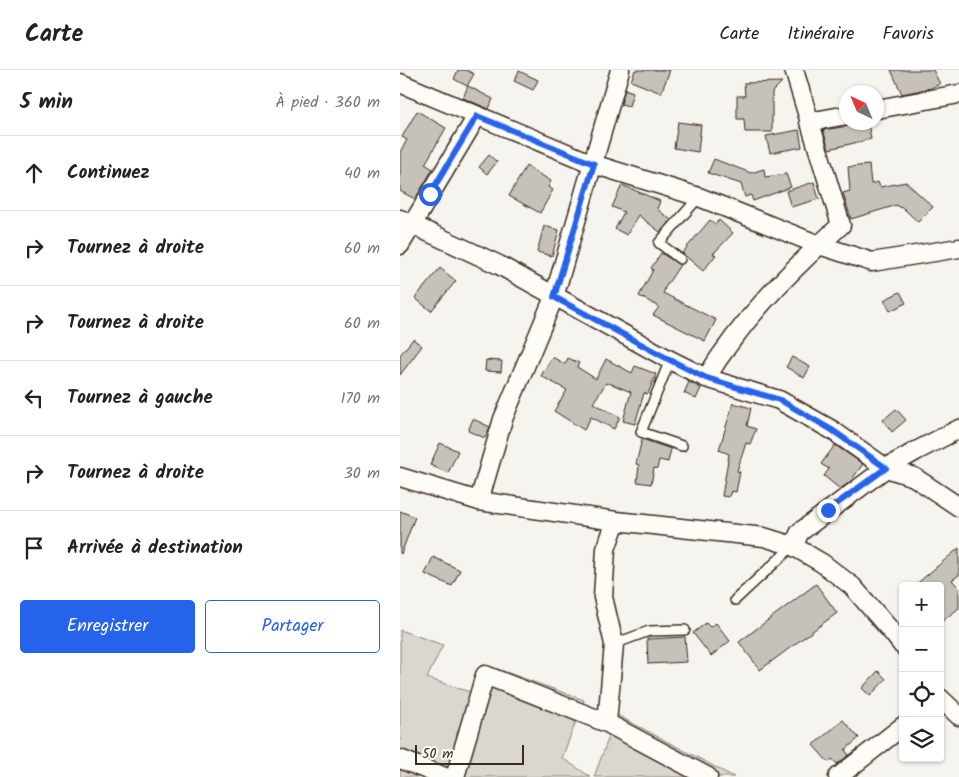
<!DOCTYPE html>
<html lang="fr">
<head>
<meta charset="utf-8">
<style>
	body { margin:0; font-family:Kalam,sans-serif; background:#f6f6f6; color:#222 }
	.controls { position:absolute; right:15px; bottom:15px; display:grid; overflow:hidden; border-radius:5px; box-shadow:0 1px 4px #0004 }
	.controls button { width:45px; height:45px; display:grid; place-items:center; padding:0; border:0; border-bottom:1px solid #e0e0e0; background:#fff; color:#222; font:25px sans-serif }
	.compass { position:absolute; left:439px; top:15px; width:45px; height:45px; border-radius:50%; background:#fff; box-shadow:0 1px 4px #0004; rotate:316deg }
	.scale { position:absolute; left:15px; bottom:12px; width:109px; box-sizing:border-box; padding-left:5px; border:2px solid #3b2a1e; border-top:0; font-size:14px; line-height:18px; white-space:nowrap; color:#3b2a1e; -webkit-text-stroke:4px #fdfcf7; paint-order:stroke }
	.stop { position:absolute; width:15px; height:15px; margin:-11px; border:4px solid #2563eb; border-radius:50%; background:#fff }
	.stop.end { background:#2563eb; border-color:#fff; box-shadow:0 1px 5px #0008 }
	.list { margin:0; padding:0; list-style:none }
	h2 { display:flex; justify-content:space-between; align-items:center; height:65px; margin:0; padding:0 20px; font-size:21px }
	h2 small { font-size:16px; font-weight:400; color:#767676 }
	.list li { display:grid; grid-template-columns:32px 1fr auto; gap:15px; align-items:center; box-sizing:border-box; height:75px; padding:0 20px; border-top:1px solid #e0e0e0 }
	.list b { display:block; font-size:19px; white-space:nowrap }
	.list em { font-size:16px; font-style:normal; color:#767676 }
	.actions { display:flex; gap:10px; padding:15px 20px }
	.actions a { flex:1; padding:11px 0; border:1px solid #2563eb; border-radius:5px; text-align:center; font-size:18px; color:#2563eb }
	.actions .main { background:#2563eb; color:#fff }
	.icon { flex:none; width:28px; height:28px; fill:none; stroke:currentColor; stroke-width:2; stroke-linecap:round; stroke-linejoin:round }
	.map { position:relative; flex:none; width:559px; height:707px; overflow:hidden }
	header { display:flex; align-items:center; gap:30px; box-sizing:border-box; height:70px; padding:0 25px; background:#fff; border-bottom:1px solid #e0e0e0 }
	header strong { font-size:24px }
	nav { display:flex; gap:28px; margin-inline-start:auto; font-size:18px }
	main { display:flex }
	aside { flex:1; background:#fff }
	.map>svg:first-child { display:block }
	.green { fill:#dad6d0; stroke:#8a8077 }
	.building { fill:#c7c1bb; stroke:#3b2a1e }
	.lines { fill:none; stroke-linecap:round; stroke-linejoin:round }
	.service-casing { stroke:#3b2a1e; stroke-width:12 }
	.minor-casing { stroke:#3b2a1e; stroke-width:21 }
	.service { stroke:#fdfcf7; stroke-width:9 }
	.minor { stroke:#fdfcf7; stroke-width:18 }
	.route { stroke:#2563eb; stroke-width:6 }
</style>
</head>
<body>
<header>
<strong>Carte</strong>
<nav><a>Carte</a><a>Itinéraire</a><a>Favoris</a></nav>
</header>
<main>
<aside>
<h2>5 min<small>À pied · 360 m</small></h2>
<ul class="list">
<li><svg class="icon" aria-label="ahead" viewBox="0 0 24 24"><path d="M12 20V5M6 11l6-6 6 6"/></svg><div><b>Continuez</b></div><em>40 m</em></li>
<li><svg class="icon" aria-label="right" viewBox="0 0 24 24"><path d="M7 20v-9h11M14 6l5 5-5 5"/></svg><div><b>Tournez à droite</b></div><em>60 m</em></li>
<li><svg class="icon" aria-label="right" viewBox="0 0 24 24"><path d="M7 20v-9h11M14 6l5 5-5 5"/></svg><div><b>Tournez à droite</b></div><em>60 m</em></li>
<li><svg class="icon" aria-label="left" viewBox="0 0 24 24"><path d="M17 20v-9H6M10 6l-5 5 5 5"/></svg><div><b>Tournez à gauche</b></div><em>170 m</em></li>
<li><svg class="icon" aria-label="right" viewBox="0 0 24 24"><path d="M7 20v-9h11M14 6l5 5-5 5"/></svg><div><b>Tournez à droite</b></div><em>30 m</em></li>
<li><svg class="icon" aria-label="arrive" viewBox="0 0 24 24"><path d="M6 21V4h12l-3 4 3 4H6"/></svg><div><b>Arrivée à destination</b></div></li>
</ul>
<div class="actions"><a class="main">Enregistrer</a><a>Partager</a></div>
</aside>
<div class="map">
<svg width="559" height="707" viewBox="0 0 559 707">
	<rect width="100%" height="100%" fill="#f5f4ee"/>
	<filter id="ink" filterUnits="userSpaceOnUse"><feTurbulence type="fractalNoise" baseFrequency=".02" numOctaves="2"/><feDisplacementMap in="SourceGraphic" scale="10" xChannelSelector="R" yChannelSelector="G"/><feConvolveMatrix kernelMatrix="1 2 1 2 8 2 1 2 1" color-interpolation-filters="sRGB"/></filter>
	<g filter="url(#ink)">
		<path class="green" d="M 0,560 L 43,575 L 27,608 L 70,622 L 89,596 L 184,630 L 162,688 L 191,707 L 0,707 Z
			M 217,645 L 334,707 L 194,707 Z"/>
		<path class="building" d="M 58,0 L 66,0 L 74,4 L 67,16 L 54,9 Z
			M 235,0 L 270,0 L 261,23 L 231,11 Z
			M 491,0 L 533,0 L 540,14 L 531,18 L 502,24 Z
			M 119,1 L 138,10 L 133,20 L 114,11 Z
			M 382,12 L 372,22 L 372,62 L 345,62 L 344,49 L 337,49 L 337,26 L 345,26 L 344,13 Z
			M 68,16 L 93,29 L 89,39 L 63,28 Z
			M 225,19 L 233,22 L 229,36 L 221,34 Z
			M 17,41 L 46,58 L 25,94 L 33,99 L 15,129 L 0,121 L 0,82 L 7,70 L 2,67 Z
			M 278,52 L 301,55 L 298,82 L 274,78 Z
			M 468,53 L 471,69 L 429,79 L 423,60 Z
			M 399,60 L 402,77 L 370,83 L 366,66 Z
			M 89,85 L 97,92 L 87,104 L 79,97 Z
			M 314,89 L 351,103 L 364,99 L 365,107 L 386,104 L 391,117 L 353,131 L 351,125 L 345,127 L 341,114 L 308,103 Z
			M 469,95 L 471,114 L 478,112 L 480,117 L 506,112 L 533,137 L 518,152 L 502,137 L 500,138 L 497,135 L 451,149 L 443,123 L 450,121 L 448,97 Z
			M 126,96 L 151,111 L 148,117 L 153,120 L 140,143 L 109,126 Z
			M 414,112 L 419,129 L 391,137 L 386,121 Z
			M 222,115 L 260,131 L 257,139 L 271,150 L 260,162 L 238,145 L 227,165 L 215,159 L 224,142 L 212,137 Z
			M 310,150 L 315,154 L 319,150 L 333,163 L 313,184 L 316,185 L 303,201 L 282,183 Z
			M 144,156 L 159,160 L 152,186 L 137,182 Z
			M 261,183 L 280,195 L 264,219 L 265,219 L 263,223 L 316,250 L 305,271 L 253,245 L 259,237 L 239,226 L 253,200 L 251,198 Z
			M 40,198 L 56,211 L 31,241 L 15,228 Z
			M 500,222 L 506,233 L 490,241 L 484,230 Z
			M 13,269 L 22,276 L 0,305 L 0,285 Z
			M 152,287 L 165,294 L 168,288 L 179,293 L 177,297 L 196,309 L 206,289 L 232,303 L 235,296 L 256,304 L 248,324 L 244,323 L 235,354 L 223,351 L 231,322 L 209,313 L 208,314 L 206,313 L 193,333 L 220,347 L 214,359 L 191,347 L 184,360 L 154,341 L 167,320 L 141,306 Z
			M 392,287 L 410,297 L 404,308 L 386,297 Z
			M 86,290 L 102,291 L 101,302 L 85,301 Z
			M 289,312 L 301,318 L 296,329 L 284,323 Z
			M 333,333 L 351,338 L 347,356 L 356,359 L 350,374 L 346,373 L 337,401 L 340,402 L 336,422 L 331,421 L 329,427 L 322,426 L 329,384 L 319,380 Z
			M 496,339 L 506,350 L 492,362 L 483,350 Z
			M 73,349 L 90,357 L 85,368 L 68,361 Z
			M 242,369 L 271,379 L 268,392 L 259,390 L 257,399 L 254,398 L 251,414 L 237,412 L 239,395 L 236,394 Z
			M 40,373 L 58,381 L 48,403 L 30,395 Z
			M 435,375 L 463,394 L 450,412 L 440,419 L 424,406 L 429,399 L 421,394 Z
			M 0,441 L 15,447 L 1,484 L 0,483 Z
			M 559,478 L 559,505 L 552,510 L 559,518 L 559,538 L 540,553 L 540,516 L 514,516 Z
			M 33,487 L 60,500 L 52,516 L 25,504 Z
			M 416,514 L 437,543 L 360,600 L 339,572 Z
			M 306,553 L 310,557 L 316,553 L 330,571 L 311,586 L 293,563 Z
			M 285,567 L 287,592 L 248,594 L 247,569 Z
			M 478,601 L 486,609 L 470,626 L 462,618 Z
			M 443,650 L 459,668 L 445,680 L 449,685 L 437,694 L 432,689 L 428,692 L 413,675 Z"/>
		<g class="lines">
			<defs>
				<path id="service" d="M 280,189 L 259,173 L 299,127
					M 270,290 L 241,362 L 282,376
					M 335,530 L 393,476
					M 214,574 L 249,561 L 285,560"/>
				<path id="minor" d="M 0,13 L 193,94 L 299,127 L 419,175 L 472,192 L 559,178
					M 477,39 L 559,24
					M 409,52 L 447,45
					M 0,149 L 99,195 L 270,290 L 306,308 L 379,330 L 432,360 L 486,398 L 514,407 L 559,437
					M 0,175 L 77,46
					M 306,308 C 343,248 390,201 441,155 L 394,0
					M 0,407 L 79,431 L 216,451 L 364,467 L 393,476 L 422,493 L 452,516 L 492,562 L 503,576
					M 79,431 L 103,349 L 154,227 L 220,0
					M 393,476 L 400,462 L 486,398 L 516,381 L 559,359
					M 540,628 L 559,646
					M 207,653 L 214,574 L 203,527 L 206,479 L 216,451
					M 0,689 L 45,707
					M 55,707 L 85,605 L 207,653 L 308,707
					M 438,707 L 503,656"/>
			</defs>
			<use href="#service" class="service-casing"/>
			<use href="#minor" class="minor-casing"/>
			<use href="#service" class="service"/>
			<use href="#minor" class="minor"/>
		</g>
	</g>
	<g class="lines" filter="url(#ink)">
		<path class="route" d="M 30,124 L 77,46 L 194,94 L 154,227 L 270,290 L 306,308 L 380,330 L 432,360 L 486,398 L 428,440"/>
	</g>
</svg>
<div class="controls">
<button>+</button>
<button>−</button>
<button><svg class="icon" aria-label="locate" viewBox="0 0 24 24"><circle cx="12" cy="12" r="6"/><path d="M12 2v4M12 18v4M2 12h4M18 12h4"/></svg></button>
<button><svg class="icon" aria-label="layers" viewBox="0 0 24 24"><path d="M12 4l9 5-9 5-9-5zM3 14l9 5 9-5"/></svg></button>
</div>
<svg class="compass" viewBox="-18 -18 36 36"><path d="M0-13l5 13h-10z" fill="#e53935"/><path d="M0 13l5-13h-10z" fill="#767676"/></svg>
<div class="scale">50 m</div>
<div class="stop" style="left:30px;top:124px"></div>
<div class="stop end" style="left:428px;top:440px"></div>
</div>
</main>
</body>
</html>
